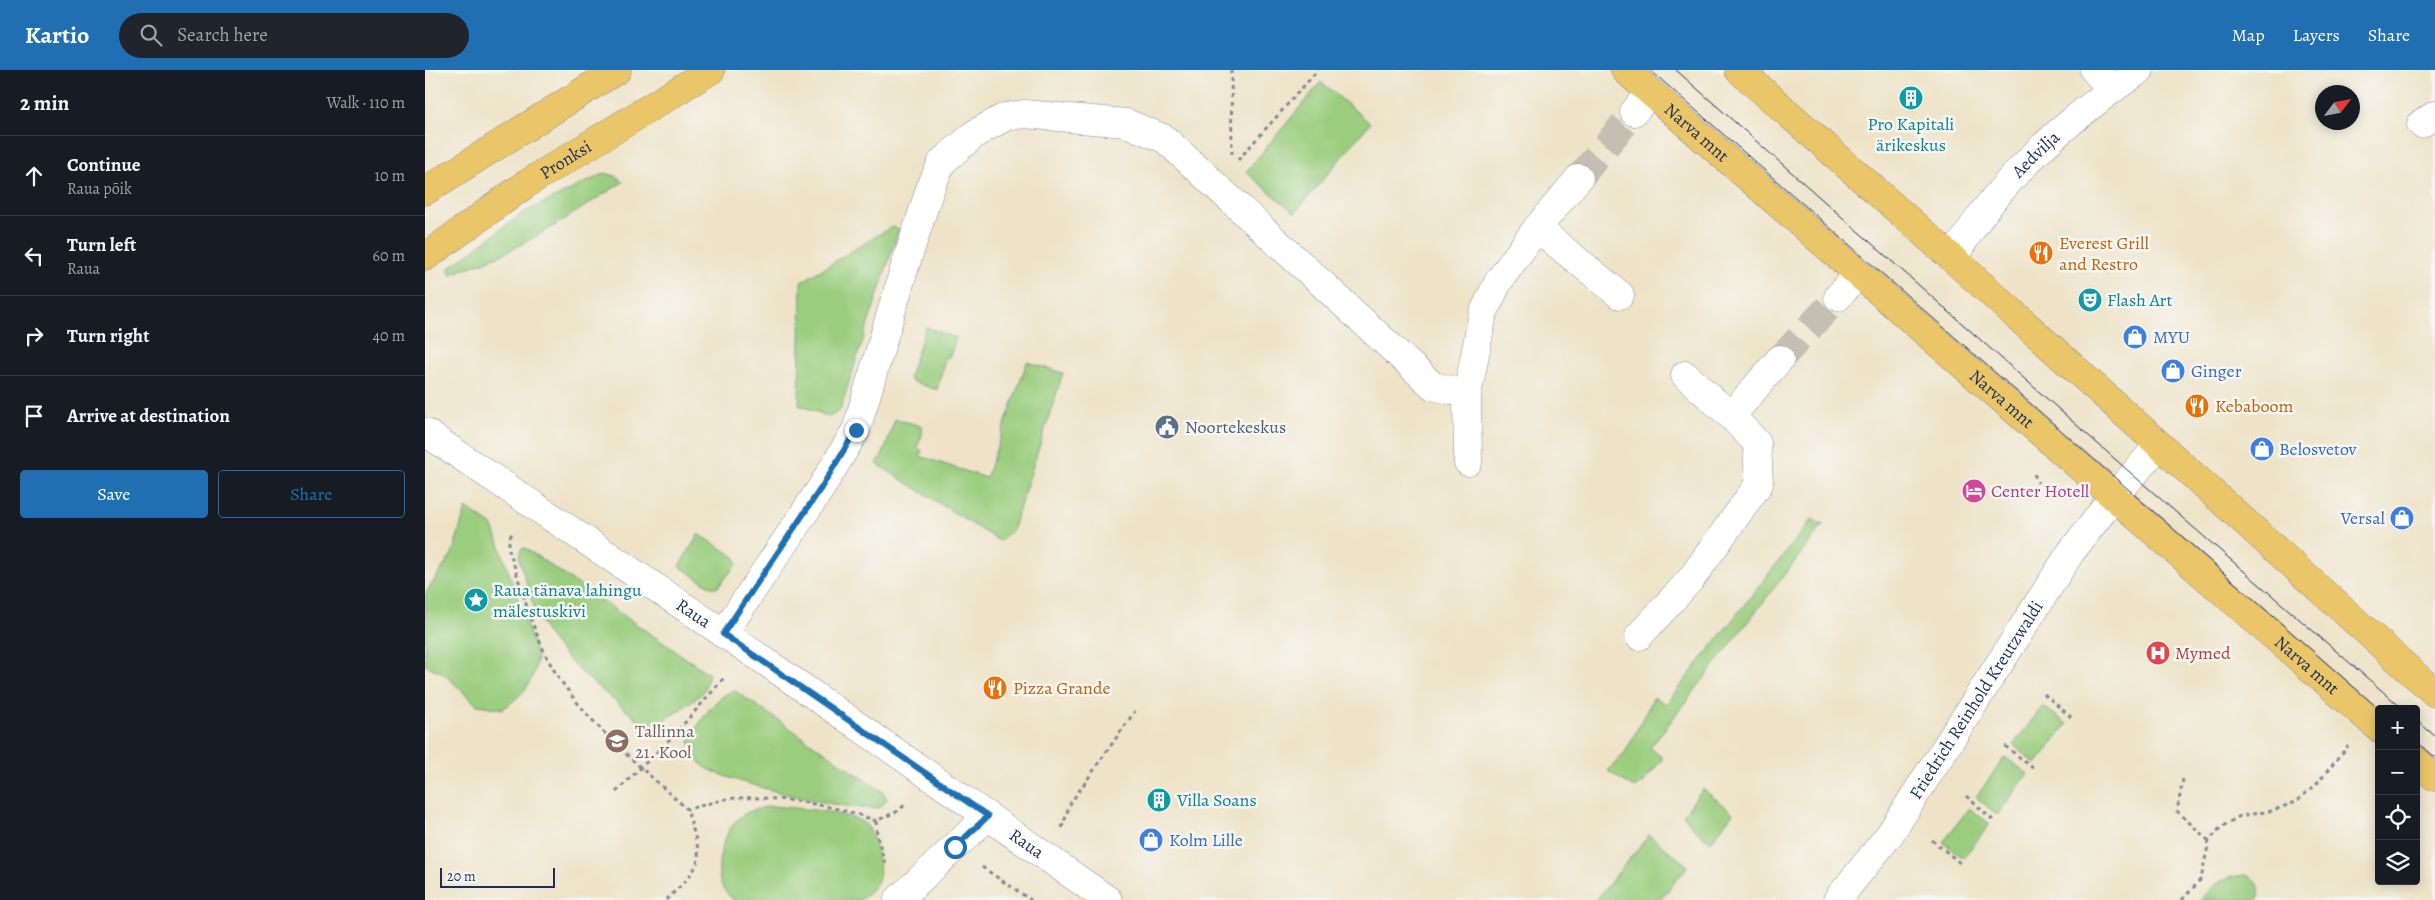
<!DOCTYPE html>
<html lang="en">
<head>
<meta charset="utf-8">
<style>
	body { margin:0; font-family:Alegreya,serif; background:#20242c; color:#f1f3f6 }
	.controls { position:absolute; right:15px; bottom:15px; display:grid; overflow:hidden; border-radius:5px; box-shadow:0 2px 12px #0003 }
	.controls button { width:45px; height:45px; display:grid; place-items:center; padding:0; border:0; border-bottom:1px solid #363941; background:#171b24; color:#f1f3f6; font:25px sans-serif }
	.compass { position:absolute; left:1890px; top:15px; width:45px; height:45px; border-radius:50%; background:#171b24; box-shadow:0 2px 12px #0003; rotate:58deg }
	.scale { position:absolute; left:15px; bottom:12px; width:115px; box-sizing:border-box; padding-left:5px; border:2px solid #1b2f5e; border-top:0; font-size:14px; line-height:18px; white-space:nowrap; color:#1b2f5e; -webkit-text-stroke:4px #f6f6f2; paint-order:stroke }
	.stop { position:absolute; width:15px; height:15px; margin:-11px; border:4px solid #1f6fb2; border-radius:50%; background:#fff }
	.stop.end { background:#1f6fb2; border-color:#fff; box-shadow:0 1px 5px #0008 }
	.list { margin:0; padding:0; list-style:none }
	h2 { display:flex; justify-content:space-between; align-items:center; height:65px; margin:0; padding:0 20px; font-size:21px }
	h2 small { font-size:16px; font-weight:400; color:#9ea1a6 }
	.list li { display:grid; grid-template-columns:32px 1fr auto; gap:15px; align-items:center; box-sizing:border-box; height:80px; padding:0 20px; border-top:1px solid #363941 }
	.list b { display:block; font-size:19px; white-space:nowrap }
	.list p { margin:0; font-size:16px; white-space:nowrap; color:#9ea1a6 }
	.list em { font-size:16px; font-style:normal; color:#9ea1a6 }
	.actions { display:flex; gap:10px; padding:15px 20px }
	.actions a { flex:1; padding:11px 0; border:1px solid #1f6fb2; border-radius:5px; text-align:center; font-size:18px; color:#1f6fb2 }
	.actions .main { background:#1f6fb2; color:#fff }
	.icon { flex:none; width:28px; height:28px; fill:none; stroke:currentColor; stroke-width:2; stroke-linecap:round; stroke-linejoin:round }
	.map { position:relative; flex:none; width:2010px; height:830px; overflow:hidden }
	header { display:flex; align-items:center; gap:30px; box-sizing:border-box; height:70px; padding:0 25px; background:#1f6fb2; color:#fff }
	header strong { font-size:24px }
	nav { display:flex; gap:28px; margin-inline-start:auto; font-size:18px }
	.search { width:350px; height:45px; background:#20242c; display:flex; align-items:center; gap:12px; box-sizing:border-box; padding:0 18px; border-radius:28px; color:#9ea1a6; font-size:19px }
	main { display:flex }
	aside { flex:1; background:#171b24 }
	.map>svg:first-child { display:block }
	.green { fill:#9acd7d; stroke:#5a7e6e }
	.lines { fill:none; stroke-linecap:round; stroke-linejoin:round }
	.minor-tunnel { stroke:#c4bfb2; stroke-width:28; stroke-dasharray:28 14; stroke-linecap:butt }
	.minor-casing { stroke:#848992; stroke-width:29 }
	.major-casing { stroke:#848992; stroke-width:29 }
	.path { stroke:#848992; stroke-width:3; stroke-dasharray:4 4; stroke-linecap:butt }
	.minor { stroke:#fff; stroke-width:28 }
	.major { stroke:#ebc669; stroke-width:28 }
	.tram { stroke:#1b2f5e; stroke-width:1 }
	.route { stroke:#1f6fb2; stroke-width:6 }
	.labels { text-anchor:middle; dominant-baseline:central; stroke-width:5; stroke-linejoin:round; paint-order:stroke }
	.culture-label { font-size:18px; fill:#0d838f; stroke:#f6f6f2; text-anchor:start }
	.street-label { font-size:18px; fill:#1b2f5e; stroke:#f6f6f2 }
	.food-label { font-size:18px; fill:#c56008; stroke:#f6f6f2; text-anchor:start }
	.shop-label { font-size:18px; fill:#366cbe; stroke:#f6f6f2; text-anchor:start }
	.service-label { font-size:18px; fill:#4e5e75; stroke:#f6f6f2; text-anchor:start }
	.hotel-label { font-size:18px; fill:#b23c85; stroke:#f6f6f2; text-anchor:start }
	.health-label { font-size:18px; fill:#be3a42; stroke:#f6f6f2; text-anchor:start }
	.education-label { font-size:18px; fill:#785e54; stroke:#f6f6f2; text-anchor:start }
</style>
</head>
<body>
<header>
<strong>Kartio</strong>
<div class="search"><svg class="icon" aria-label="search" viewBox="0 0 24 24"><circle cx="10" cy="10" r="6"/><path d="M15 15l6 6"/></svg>Search here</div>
<nav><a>Map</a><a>Layers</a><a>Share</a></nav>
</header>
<main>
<aside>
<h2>2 min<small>Walk · 110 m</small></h2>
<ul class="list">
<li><svg class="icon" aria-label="ahead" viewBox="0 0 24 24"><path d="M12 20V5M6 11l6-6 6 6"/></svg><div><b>Continue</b><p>Raua põik</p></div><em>10 m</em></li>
<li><svg class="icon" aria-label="left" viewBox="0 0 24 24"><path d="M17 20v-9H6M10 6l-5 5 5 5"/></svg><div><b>Turn left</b><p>Raua</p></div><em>60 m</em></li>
<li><svg class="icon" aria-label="right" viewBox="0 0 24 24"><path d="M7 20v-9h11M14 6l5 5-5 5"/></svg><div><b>Turn right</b></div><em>40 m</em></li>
<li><svg class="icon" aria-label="arrive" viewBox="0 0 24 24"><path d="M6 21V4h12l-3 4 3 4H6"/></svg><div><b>Arrive at destination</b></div></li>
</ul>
<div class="actions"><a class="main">Save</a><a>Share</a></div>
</aside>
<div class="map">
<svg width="2010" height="830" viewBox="0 0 2010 830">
	<rect width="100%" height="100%" fill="#f6f6f2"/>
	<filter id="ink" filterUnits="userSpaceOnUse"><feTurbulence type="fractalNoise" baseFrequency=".02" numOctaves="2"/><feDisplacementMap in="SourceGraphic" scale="10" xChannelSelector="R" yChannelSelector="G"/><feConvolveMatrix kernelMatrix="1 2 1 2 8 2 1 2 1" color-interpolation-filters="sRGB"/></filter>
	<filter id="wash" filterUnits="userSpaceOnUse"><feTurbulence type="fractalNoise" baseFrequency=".0096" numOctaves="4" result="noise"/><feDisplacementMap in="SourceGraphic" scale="20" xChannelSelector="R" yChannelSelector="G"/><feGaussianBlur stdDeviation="1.12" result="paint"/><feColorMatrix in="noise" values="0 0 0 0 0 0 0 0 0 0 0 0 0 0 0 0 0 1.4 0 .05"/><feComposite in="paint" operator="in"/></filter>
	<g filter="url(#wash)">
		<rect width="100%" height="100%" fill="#eee3c7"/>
		<path class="green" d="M 896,12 L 945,53 L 870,143 L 821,102 Z
			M 180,103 L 191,106 L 198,112 L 121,161 L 76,185 L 26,204 L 23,199 L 98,143 Z
			M 468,156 L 474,159 L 415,340 L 405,347 L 374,335 L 376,212 Z
			M 501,257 L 531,268 L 525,286 L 520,289 L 512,320 L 486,311 L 484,307 Z
			M 602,292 L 638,303 L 587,461 L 574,471 L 452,394 L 460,379 L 470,349 L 497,356 L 497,365 L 492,378 L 497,380 L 495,386 L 561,408 Z
			M 41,438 L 68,456 L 112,586 C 109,614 99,623 78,639 L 52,635 L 18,603 L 0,595 L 0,524 L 27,484 Z
			M 1387,449 L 1398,455 L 1225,678 L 1238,688 L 1218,713 L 1209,718 L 1183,701 L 1201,681 L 1229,627 L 1241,634 Z
			M 274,464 L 310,487 L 312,494 L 293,517 L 286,517 L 254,496 Z
			M 100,478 L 284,604 L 279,621 L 269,630 L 234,654 L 219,655 C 187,628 143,596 120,560 C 107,539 102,512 94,489 L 96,479 Z
			M 309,620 L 458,722 L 462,729 C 460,733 457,737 451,738 C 425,742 302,712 280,697 C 270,691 267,681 264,671 C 276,651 287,629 309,620 Z
			M 1618,636 L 1642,654 L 1611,694 L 1588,675 Z
			M 1580,687 L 1603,704 L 1572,745 L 1551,727 Z
			M 1278,719 L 1308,743 L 1286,772 L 1270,760 L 1258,745 Z
			M 345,736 C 364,737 425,742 439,753 C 447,759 450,774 452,784 C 458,809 454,813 436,830 L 308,830 C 303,824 297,819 295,811 C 291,791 298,764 313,749 C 320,741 335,739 345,736 Z
			M 1544,738 L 1565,754 L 1538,788 L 1518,772 Z
			M 1224,765 L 1263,796 L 1235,830 L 1171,830 Z
			M 1820,805 C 1833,809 1837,817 1833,830 L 1776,830 C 1787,813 1801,807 1820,805 Z"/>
	</g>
	<g filter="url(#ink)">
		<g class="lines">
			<path class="minor-tunnel" d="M 1154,108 L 1209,42
				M 1355,289 L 1413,227"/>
			<defs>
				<g id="minor">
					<path d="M 1669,0 L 1687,19"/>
					<path d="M 1209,42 L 1225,22"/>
					<path d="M 1996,54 L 2010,45"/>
					<path d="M 1112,158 L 1195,225"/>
					<path id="s1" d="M 1528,189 C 1570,112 1643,49 1715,0"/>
					<path d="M 1413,227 L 1433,204"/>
					<path d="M 1306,346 L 1355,289"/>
					<path id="s2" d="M 0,362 L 341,592 L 683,830"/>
					<path d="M 1043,392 L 1042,325 L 1058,244 L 1073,212 L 1112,158 L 1154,108"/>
					<path d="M 298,564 L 396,418 L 431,360 L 480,196 L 505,119 L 517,92 L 551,63 L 580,47 L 599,44 L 701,53 L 740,69 L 1008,316 L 1025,320"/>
					<path d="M 1214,566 L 1266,509 L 1334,414 L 1332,373 L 1306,346 L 1260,305"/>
					<path d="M 473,830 L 563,746"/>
					<path id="s3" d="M 1412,830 L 1465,764 L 1646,482 L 1688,428 L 1733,376"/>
				</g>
				<g id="major">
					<path id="s4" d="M 1200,0 L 1954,658"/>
					<path d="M 1314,0 L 1528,189 L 2010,623"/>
					<path d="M 0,121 L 192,0"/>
					<path id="s5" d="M 0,187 L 101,114 L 286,0"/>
					<path d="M 1991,691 L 2010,707"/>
				</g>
			</defs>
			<use href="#minor" class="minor-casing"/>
			<use href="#major" class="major-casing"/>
			<path class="path" d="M 806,0 L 807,84
				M 813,90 L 893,0
				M 1609,404 L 1613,413
				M 87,464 L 84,468 L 84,480 C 98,521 108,567 132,605 C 166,657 216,697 262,739 C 278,736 297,728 314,728 C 353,726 415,736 451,751 L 473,741 L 482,733
				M 1619,624 L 1647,648
				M 1580,676 L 1608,698
				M 1758,709 L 1752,741 L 1784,771
				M 191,722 L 249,665 L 299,608
				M 1541,726 L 1568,750
				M 451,751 L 452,766 L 461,796
				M 637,758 L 645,734 L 710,641
				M 1507,770 L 1535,793
				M 557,797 L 606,830
				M 241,830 C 283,790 277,792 262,739
				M 1757,830 L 1776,809 L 1784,771 L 1796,757 L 1815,746 L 1847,741 L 1870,732 L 1891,715 L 1923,676"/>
			<use href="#minor" class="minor"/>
			<use href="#major" class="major"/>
			<path class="tram" d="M 1225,0 L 1954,639
				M 1251,0 L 1708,405 L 1978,639
				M 1991,650 L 2010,666
				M 1991,671 L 2010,687"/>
		</g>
	</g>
	<g class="lines" filter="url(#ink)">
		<path class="route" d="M 431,360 L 396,418 L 298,564 L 563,746 L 530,777"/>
	</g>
	<defs>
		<symbol id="building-disc" viewBox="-11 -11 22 22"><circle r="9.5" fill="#0f9aa8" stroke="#f6f6f2"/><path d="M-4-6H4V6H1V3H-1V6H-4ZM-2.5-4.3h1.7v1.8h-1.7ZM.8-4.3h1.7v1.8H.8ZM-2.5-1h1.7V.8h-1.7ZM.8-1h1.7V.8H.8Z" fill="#fff"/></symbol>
		<symbol id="restaurant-disc" viewBox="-11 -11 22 22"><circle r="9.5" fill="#e8710a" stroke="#f6f6f2"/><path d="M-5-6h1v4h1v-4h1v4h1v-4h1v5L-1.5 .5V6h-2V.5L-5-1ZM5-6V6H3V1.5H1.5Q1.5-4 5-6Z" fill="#fff"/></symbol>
		<symbol id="theatre-disc" viewBox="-11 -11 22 22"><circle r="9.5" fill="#0f9aa8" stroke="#f6f6f2"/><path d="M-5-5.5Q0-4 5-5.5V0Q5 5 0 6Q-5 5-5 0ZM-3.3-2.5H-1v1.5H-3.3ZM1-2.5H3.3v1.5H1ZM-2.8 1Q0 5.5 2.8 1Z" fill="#fff"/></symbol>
		<symbol id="shop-disc" viewBox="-11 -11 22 22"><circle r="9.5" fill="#3f7fe0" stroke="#f6f6f2"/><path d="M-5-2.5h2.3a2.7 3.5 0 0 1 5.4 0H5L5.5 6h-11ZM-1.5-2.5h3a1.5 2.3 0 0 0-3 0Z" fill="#fff"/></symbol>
		<symbol id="civic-disc" viewBox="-11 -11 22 22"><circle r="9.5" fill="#5c6f8a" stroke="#f6f6f2"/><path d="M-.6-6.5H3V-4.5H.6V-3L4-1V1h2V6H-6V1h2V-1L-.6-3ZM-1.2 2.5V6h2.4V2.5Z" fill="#fff"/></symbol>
		<symbol id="hotel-disc" viewBox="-11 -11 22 22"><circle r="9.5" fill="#d1479c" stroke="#f6f6f2"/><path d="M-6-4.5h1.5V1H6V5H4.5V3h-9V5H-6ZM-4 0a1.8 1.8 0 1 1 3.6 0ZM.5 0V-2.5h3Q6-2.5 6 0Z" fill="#fff"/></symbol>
		<symbol id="sight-disc" viewBox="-11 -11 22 22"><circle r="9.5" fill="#0f9aa8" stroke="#f6f6f2"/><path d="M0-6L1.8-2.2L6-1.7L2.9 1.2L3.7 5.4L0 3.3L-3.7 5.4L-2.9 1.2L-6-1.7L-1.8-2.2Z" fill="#fff"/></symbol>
		<symbol id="hospital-disc" viewBox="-11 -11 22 22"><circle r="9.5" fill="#e0444e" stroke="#f6f6f2"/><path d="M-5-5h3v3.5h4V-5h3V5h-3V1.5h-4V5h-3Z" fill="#fff"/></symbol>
		<symbol id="school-disc" viewBox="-11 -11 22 22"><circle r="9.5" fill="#8d6e63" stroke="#f6f6f2"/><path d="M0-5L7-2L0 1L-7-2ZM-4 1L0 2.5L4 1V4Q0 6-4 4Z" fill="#fff"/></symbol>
	</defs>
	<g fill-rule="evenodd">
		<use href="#building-disc" x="1472" y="14" width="28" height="28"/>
		<use href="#restaurant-disc" x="1602" y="169" width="28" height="28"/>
		<use href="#theatre-disc" x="1651" y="216" width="28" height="28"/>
		<use href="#shop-disc" x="1696" y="253" width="28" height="28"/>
		<use href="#shop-disc" x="1734" y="287" width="28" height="28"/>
		<use href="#restaurant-disc" x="1758" y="322" width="28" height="28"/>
		<use href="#civic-disc" x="728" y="343" width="28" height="28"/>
		<use href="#shop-disc" x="1823" y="365" width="28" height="28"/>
		<use href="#hotel-disc" x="1535" y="407" width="28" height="28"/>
		<use href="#shop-disc" x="1963" y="434" width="28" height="28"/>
		<use href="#sight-disc" x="37" y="516" width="28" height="28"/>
		<use href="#hospital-disc" x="1719" y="569" width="28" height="28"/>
		<use href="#restaurant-disc" x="556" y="604" width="28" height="28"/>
		<use href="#school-disc" x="178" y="657" width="28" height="28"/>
		<use href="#building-disc" x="720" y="716" width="28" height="28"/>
		<use href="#shop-disc" x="712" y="756" width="28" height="28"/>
	</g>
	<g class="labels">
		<g class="culture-label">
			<text x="1486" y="54" text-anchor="middle">Pro Kapitali<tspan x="1486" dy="21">ärikeskus</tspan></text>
			<text x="1682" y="230">Flash Art</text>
			<text x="68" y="520">Raua tänava lahingu<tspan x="68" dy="21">mälestuskivi</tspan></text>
			<text x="752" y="730">Villa Soans</text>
		</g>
		<g class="street-label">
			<text stroke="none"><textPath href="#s4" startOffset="95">Narva mnt</textPath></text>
			<text stroke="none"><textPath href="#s1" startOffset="134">Aedvilja</textPath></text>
			<text stroke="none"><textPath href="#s5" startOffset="171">Pronksi</textPath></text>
			<text stroke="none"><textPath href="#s4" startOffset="500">Narva mnt</textPath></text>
			<text stroke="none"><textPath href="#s2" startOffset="324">Raua</textPath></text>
			<text stroke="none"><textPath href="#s4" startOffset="905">Narva mnt</textPath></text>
			<text stroke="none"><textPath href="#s3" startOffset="244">Friedrich Reinhold Kreutzwaldi</textPath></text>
			<text stroke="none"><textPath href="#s2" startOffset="729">Raua</textPath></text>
		</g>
		<g class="food-label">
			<text x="1634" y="173">Everest Grill<tspan x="1634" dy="21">and Restro</tspan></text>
			<text x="1790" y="336">Kebaboom</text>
			<text x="588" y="618">Pizza Grande</text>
		</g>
		<g class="shop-label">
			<text x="1728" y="267">MYU</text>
			<text x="1766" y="301">Ginger</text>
			<text x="1854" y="379">Belosvetov</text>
			<text x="1960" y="448" text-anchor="end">Versal</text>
			<text x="744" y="770">Kolm Lille</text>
		</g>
		<g class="service-label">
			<text x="760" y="357">Noortekeskus</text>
		</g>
		<g class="hotel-label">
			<text x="1566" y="421">Center Hotell</text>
		</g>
		<g class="health-label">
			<text x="1750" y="583">Mymed</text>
		</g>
		<g class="education-label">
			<text x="210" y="661">Tallinna<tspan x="210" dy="21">21. Kool</tspan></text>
		</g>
	</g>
</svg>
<div class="controls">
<button>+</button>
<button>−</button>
<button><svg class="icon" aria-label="locate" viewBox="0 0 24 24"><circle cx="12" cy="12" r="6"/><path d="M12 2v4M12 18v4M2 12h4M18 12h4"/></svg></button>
<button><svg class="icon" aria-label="layers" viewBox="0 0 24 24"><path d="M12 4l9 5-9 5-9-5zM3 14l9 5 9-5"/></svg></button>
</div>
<svg class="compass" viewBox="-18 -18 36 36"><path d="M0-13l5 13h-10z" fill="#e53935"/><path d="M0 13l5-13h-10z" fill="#9ea1a6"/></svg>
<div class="scale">20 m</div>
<div class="stop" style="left:530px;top:777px"></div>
<div class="stop end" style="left:431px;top:360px"></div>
</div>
</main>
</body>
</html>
